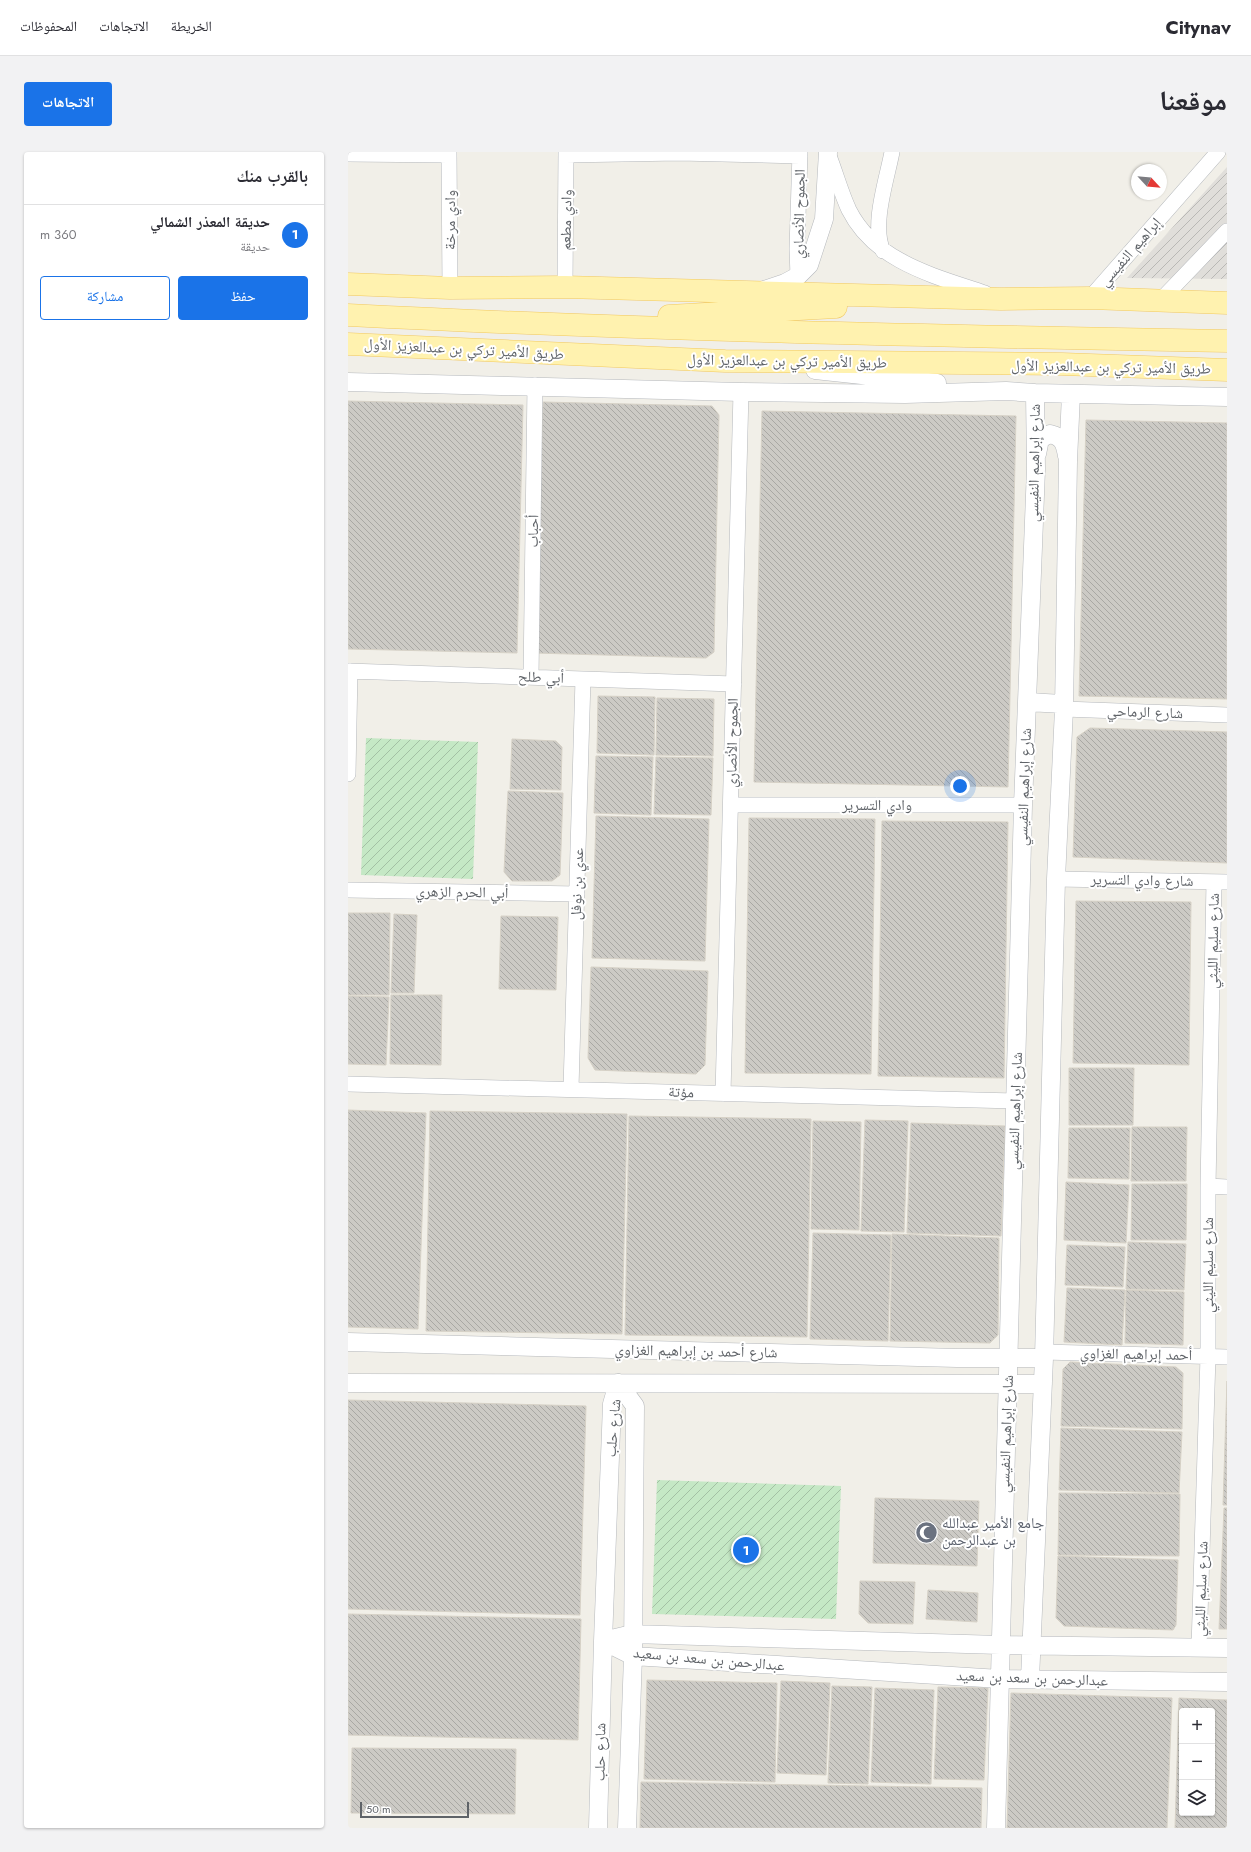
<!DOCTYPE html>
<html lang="ar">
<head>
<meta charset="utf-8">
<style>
	body { margin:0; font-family:Jost,"Noto Naskh Arabic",sans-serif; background:#f2f2f3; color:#2b2b33; direction:rtl }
	.controls { position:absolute; right:12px; bottom:12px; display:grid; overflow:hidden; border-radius:4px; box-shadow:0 1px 3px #0004 }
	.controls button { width:36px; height:36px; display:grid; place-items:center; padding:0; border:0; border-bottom:1px solid #e1e1e2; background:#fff; color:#2b2b33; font:20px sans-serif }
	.compass { position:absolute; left:783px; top:12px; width:36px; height:36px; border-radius:50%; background:#fff; box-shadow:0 1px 3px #0004; rotate:116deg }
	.scale { position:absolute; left:12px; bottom:10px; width:109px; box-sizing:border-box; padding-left:4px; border:2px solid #5f6368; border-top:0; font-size:11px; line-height:14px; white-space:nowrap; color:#5f6368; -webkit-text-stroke:3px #fff; paint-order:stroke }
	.you { position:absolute; left:612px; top:634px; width:14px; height:14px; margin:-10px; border:3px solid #fff; border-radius:50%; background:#1a73e8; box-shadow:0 0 0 6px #1a73e833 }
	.badge { display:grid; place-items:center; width:26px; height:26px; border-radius:50%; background:#1a73e8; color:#fff; font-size:13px; font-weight:700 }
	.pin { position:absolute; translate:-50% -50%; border:2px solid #fff; box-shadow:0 1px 4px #0006 }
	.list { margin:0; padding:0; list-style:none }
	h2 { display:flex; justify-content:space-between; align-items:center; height:52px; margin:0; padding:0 16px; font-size:17px }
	h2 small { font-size:13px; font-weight:400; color:#7c7c81 }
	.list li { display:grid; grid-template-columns:26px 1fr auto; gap:12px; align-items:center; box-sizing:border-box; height:60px; padding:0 16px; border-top:1px solid #e1e1e2 }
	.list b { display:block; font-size:15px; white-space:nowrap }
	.list p { margin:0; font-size:13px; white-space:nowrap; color:#7c7c81 }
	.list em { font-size:13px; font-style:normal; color:#7c7c81 }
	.actions { display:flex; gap:8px; padding:12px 16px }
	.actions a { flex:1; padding:9px 0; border:1px solid #1a73e8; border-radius:4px; text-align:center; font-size:14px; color:#1a73e8 }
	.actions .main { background:#1a73e8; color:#fff }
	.icon { flex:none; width:22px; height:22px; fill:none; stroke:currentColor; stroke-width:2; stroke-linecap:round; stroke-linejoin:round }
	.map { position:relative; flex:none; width:879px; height:1676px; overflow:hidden; direction:ltr; border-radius:4px }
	header { display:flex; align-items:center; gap:24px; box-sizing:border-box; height:56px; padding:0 20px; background:#fff; border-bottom:1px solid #e1e1e2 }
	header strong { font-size:19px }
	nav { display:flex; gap:22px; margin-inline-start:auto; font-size:14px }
	.intro { display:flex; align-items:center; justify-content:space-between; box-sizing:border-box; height:96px; padding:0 24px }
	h1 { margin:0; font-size:28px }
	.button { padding:10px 18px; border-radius:4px; background:#1a73e8; color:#fff; font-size:14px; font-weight:700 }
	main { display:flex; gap:24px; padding:0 24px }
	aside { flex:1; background:#fff; border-radius:4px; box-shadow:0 1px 3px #0004 }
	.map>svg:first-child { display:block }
	.industrial { fill:url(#industrial-furrows) }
	.garden { fill:url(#garden-furrows) }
	.building { fill:url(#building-back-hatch); stroke:#d6d1c6; fill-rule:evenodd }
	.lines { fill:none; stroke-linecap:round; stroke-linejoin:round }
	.minor-casing { stroke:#b5b8bc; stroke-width:16 }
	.tertiary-casing { stroke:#b5b8bc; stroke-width:19 }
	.primary-casing { stroke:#f2c960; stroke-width:23 }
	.minor { stroke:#fff; stroke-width:15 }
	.tertiary { stroke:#fff; stroke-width:18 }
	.primary { stroke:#fff2af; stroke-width:22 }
	.labels { text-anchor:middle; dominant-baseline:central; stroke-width:4; stroke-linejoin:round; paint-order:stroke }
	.street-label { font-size:15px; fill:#5f6368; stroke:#fff }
	.worship-label { font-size:15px; fill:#5b616d; stroke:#fff; text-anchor:start }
</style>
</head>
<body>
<header>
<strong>Citynav</strong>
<nav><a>الخريطة</a><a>الاتجاهات</a><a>المحفوظات</a></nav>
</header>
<div class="intro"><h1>موقعنا</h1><a class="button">الاتجاهات</a></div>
<main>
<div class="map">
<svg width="879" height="1676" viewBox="0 0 879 1676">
	<defs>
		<pattern id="industrial-furrows" width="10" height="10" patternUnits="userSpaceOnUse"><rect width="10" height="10" fill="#e0deda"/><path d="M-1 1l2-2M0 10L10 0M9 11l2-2" fill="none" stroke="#b9b8b5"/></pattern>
		<pattern id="garden-furrows" width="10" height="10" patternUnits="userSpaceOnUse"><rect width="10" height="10" fill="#c5e8c5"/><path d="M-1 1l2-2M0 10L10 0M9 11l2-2" fill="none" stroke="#a3c0a4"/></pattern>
		<pattern id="building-back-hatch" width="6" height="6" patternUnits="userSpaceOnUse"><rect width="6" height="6" fill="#cccac5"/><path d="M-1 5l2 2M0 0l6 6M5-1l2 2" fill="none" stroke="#a9a8a4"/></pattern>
	</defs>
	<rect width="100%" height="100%" fill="#f1efe8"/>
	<path class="industrial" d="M 879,15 L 879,127 L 779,126 Z"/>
	<path class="garden" d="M 18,586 L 130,590 L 125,727 L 13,723 Z
		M 309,1328 L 493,1334 L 488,1467 L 304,1462 Z"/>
	<path class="building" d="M 0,249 L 175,253 L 169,501 L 0,497 Z
		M 195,250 L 364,254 L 371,263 L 366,500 L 358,506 L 187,501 Z
		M 414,259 L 668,264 L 660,635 L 406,630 Z
		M 738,268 L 879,271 L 879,547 L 731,544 Z
		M 250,544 L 307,545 L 306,603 L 249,601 Z
		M 309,546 L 366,547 L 365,604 L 308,603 Z
		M 742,576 L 879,580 L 879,711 L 725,705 L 729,585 Z
		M 164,587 L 208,589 L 214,595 L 213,638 L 162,637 Z
		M 248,604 L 305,605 L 303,663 L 246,661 Z
		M 308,605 L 365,606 L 363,663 L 306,662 Z
		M 160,639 L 215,641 L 212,723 L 204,729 L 164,729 L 156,720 Z
		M 248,664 L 361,667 L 357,809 L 244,806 Z
		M 401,666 L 527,667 L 523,922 L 397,921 Z
		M 534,669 L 660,670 L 656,926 L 530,924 Z
		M 728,749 L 843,750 L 841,913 L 725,911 Z
		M 0,761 L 42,761 L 41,843 L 0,843 Z
		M 46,762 L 69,763 L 66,841 L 43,841 Z
		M 153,764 L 210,765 L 208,838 L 151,837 Z
		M 243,815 L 360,819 L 357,913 L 348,922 L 247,918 L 240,906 Z
		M 43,843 L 94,843 L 93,913 L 42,912 Z
		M 0,844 L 41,845 L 38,913 L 0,912 Z
		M 721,916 L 786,916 L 785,973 L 721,973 Z
		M 0,958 L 78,961 L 70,1177 L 0,1175 Z
		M 82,959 L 279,962 L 274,1182 L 78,1179 Z
		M 281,964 L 463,967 L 459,1185 L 277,1183 Z
		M 517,968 L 560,969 L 556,1080 L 513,1079 Z
		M 465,969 L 513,970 L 511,1078 L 463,1077 Z
		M 563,971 L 657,974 L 653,1084 L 559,1081 Z
		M 784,975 L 839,975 L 838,1029 L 783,1029 Z
		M 721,976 L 782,976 L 781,1027 L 720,1026 Z
		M 718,1030 L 781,1033 L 778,1091 L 716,1088 Z
		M 784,1032 L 839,1032 L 838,1088 L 783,1088 Z
		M 465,1081 L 543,1083 L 540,1189 L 462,1187 Z
		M 544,1082 L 651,1086 L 650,1183 L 642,1191 L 542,1189 Z
		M 780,1090 L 838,1092 L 836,1138 L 778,1137 Z
		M 719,1093 L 777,1095 L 775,1135 L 717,1133 Z
		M 719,1136 L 777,1138 L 774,1193 L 716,1190 Z
		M 778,1138 L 836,1140 L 835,1193 L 777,1191 Z
		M 722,1210 L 828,1215 L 835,1221 L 834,1277 L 713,1274 L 715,1217 Z
		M 879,1229 L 879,1353 L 875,1353 Z
		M 0,1248 L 238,1254 L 232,1463 L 0,1457 Z
		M 713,1276 L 834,1280 L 831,1341 L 711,1338 Z
		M 711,1341 L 832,1342 L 831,1404 L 710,1403 Z
		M 527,1346 L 631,1349 L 629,1414 L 525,1411 Z
		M 876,1356 L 879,1356 L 879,1477 L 871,1477 Z
		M 710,1404 L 830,1408 L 828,1473 L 825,1478 L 716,1474 L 708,1466 Z
		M 512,1429 L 567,1430 L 565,1472 L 520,1471 L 511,1462 Z
		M 580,1438 L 630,1441 L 629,1470 L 578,1467 Z
		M 0,1462 L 233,1467 L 230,1588 L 0,1583 Z
		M 299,1528 L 429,1531 L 427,1630 L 296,1627 Z
		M 433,1529 L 482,1531 L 478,1623 L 429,1621 Z
		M 484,1534 L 524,1535 L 520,1632 L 480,1631 Z
		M 590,1535 L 640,1536 L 636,1628 L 586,1627 Z
		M 527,1536 L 586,1538 L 583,1632 L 523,1630 Z
		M 663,1541 L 824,1546 L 819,1676 L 659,1676 Z
		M 831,1546 L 879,1548 L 879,1676 L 827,1676 ZM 834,1559 L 864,1559 L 864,1661 L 834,1661 Z
		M 4,1596 L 168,1597 L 167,1662 L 3,1661 Z
		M 293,1630 L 634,1636 L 633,1676 L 292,1676 Z"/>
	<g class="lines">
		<defs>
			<path id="minor" d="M 101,0 L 102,136
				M 0,2 L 101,3
				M 218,3 L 331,1 L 452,4
				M 481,4 C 488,22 493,41 501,58 C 527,110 587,124 637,141
				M 535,99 C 523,73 539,27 544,0
				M 450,124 L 449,97 L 452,0
				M 217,135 L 218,0
				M 742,146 L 870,0
				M 811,150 L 879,79
				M 0,519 L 386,532
				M 183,525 L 187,233
				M 716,557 L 879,563
				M 0,622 L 2,519
				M 383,653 L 675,653
				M 708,727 L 879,730
				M 0,738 L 229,742
				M 0,932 L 667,949
				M 223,936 L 235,527
				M 375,942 L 393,240
				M 860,1034 L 879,1035
				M 696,1200 L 879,1205
				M 851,1496 L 860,1204 L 860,1034 L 866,730"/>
			<path id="tertiary" d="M 416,138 L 437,131 L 450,124 L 461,113 L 476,67 L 480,0
				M 467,218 L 589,231
				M 0,230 L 393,240 L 557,242 L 658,239 L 687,241 L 879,245
				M 689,302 L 692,287 L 702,282 C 715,285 717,292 719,304
				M 679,550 L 715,552
				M 0,1190 L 609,1206 L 696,1206
				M 0,1231 L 695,1232
				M 270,1231 L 287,1254 L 285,1504 L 279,1676
				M 255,1489 L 285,1504 L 652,1527 L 879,1530
				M 255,1489 L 284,1482 L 652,1493 L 879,1496
				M 682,1527 L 696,1206 L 708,727 L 716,557 L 720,309 L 723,242
				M 250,1676 L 255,1489 L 264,1252 L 270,1231
				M 648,1676 L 675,653 L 688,317 L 687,241"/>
			<path id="primary" d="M 0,132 L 102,136 L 217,135 L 653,147 L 742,146 L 879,151
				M 0,163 C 293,178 586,184 879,189
				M 321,164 L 488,155
				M 0,192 L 377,209 L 714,212 L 879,218"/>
		</defs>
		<use href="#minor" class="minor-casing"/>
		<use href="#tertiary" class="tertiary-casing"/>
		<use href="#primary" class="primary-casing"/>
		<use href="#minor" class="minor"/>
		<use href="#tertiary" class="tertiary"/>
		<use href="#primary" class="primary"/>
	</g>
	<defs>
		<symbol id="mosque-disc" viewBox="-11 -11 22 22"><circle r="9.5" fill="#6b7280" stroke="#fff"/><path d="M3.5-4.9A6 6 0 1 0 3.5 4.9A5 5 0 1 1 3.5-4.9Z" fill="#fff"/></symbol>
	</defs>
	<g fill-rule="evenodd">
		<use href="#mosque-disc" x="566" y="1368" width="25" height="25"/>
	</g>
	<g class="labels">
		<g class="street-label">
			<text transform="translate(451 62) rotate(-89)">الجموح الأنصاري</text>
			<text transform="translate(102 68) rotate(-90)">وادي مرخة</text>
			<text transform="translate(218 68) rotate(-89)">وادي مطعم</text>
			<text transform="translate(782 100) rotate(-49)">إبراهيم النفيسي</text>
			<text transform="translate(116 197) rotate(3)">طريق الأمير تركي بن عبدالعزيز الأول</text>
			<text transform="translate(439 209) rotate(1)">طريق الأمير تركي بن عبدالعزيز الأول</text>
			<text transform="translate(763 215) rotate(1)">طريق الأمير تركي بن عبدالعزيز الأول</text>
			<text transform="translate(686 311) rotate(-89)">شارع إبراهيم النفيسي</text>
			<text transform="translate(185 379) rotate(-89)">أحباب</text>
			<text transform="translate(193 525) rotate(2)">أبي طلح</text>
			<text transform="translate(797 560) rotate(2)">شارع الرماحي</text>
			<text transform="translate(384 591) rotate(-89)">الجموح الأنصاري</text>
			<text transform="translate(676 635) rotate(-88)">شارع إبراهيم النفيسي</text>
			<text x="529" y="653">وادي التسرير</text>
			<text transform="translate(794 728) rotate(1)">شارع وادي التسرير</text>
			<text transform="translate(229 732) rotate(-88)">عدي بن نوفل</text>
			<text transform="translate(114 740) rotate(1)">أبي الحرم الزهري</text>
			<text transform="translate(865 789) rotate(-89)">شارع سليم الليثي</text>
			<text transform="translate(333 940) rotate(2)">مؤتة</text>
			<text transform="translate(667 959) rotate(-88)">شارع إبراهيم النفيسي</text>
			<text transform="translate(860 1113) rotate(-90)">شارع سليم الليثي</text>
			<text transform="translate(348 1199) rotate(1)">شارع أحمد بن إبراهيم الغزاوي</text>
			<text transform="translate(788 1202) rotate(1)">أحمد إبراهيم الغزاوي</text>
			<text transform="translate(265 1276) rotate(-85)">شارع حلب</text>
			<text transform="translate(658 1282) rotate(-88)">شارع إبراهيم النفيسي</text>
			<text transform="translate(853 1437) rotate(-88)">شارع سليم الليثي</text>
			<text transform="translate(361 1507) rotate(5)">عبدالرحمن بن سعد بن سعيد</text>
			<text transform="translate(684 1526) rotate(2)">عبدالرحمن بن سعد بن سعيد</text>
			<text transform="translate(252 1600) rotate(-89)">شارع حلب</text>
		</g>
		<g class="worship-label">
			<text x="594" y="1371">جامع الأمير عبدالله<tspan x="594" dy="17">بن عبدالرحمن</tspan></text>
		</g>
	</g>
</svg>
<div class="controls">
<button>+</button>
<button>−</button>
<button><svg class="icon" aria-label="layers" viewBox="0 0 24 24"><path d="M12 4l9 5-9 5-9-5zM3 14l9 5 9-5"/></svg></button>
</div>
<svg class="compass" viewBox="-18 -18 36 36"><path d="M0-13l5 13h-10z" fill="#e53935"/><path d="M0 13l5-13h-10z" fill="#7c7c81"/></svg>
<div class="scale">50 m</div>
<div class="you"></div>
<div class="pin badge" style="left:398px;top:1398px">1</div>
</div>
<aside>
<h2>بالقرب منك<small></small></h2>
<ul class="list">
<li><span class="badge">1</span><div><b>حديقة المعذر الشمالي</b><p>حديقة</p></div><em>360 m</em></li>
</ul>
<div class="actions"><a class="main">حفظ</a><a>مشاركة</a></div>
</aside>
</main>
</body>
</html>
